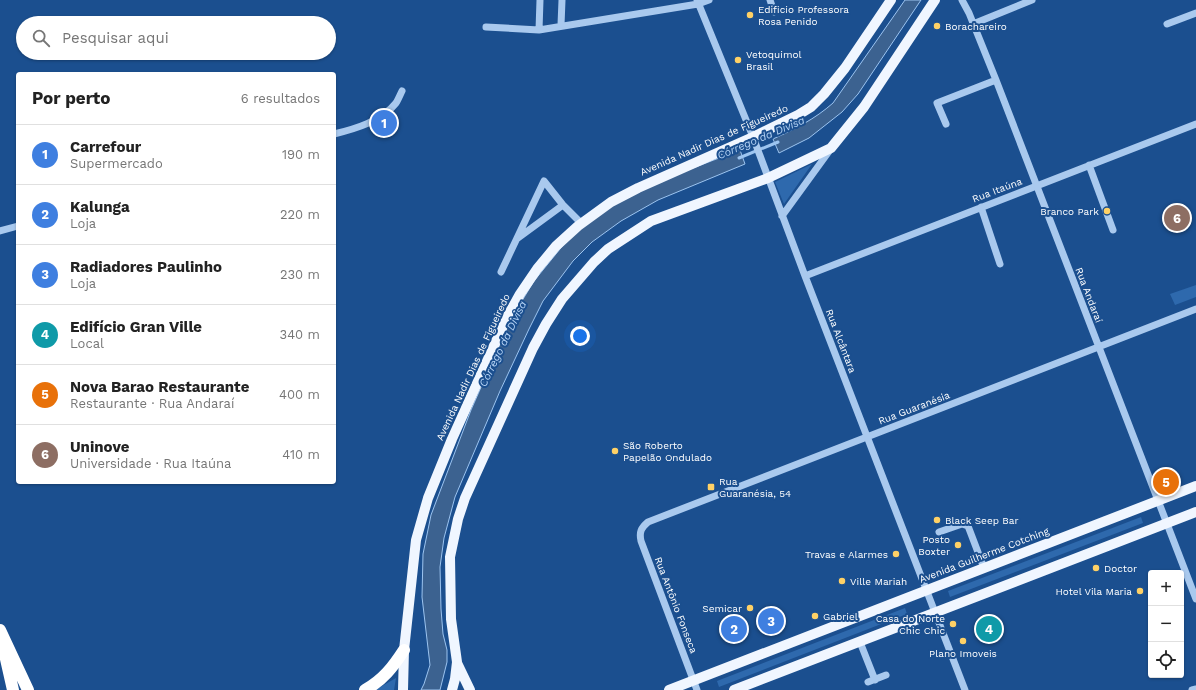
<!DOCTYPE html>
<html lang="pt">
<head>
<meta charset="utf-8">
<style>
	body { margin:0; font-family:"Work Sans",sans-serif; background:#f6f6f6; color:#222 }
	.controls { position:absolute; right:12px; bottom:12px; display:grid; overflow:hidden; border-radius:4px; box-shadow:0 1px 3px #0004 }
	.controls button { width:36px; height:36px; display:grid; place-items:center; padding:0; border:0; border-bottom:1px solid #e0e0e0; background:#fff; color:#222; font:20px sans-serif }
	.you { position:absolute; left:580px; top:336px; width:14px; height:14px; margin:-10px; border:3px solid #fff; border-radius:50%; background:#1a73e8; box-shadow:0 0 0 6px #1a73e833 }
	.badge { display:grid; place-items:center; width:26px; height:26px; border-radius:50%; background:#857141; color:#fff; font-size:13px; font-weight:700 }
	.pin { position:absolute; translate:-50% -50%; border:2px solid #fff; box-shadow:0 1px 4px #0006 }
	.list { margin:0; padding:0; list-style:none }
	h2 { display:flex; justify-content:space-between; align-items:center; height:52px; margin:0; padding:0 16px; font-size:17px }
	h2 small { font-size:13px; font-weight:400; color:#767676 }
	.list li { display:grid; grid-template-columns:26px 1fr auto; gap:12px; align-items:center; box-sizing:border-box; height:60px; padding:0 16px; border-top:1px solid #e0e0e0 }
	.list b { display:block; font-size:15px; white-space:nowrap }
	.list p { margin:0; font-size:13px; white-space:nowrap; color:#767676 }
	.list em { font-size:13px; font-style:normal; color:#767676 }
	.icon { flex:none; width:22px; height:22px; fill:none; stroke:currentColor; stroke-width:2; stroke-linecap:round; stroke-linejoin:round }
	.map { position:relative; flex:none; width:1196px; height:690px; overflow:hidden }
	.search { position:absolute; background:#fff; box-shadow:0 1px 3px #0004; left:16px; top:16px; width:320px; height:44px; display:flex; align-items:center; gap:10px; box-sizing:border-box; padding:0 14px; border-radius:22px; color:#767676; font-size:15px }
	.panel { position:absolute; background:#fff; box-shadow:0 1px 3px #0004; left:16px; top:72px; width:320px; height:412px; border-radius:4px }
	.map>svg:first-child { display:block }
	.green { fill:#2e69ad }
	.water { fill:#3c6290; stroke:#9cc4f0 }
	.lines { fill:none; stroke-linecap:round; stroke-linejoin:round }
	.stream { stroke:#9cc4f0; stroke-width:3 }
	.minor { stroke:#a9c9ee; stroke-width:7 }
	.major { stroke:#f0f6ff; stroke-width:10 }
	.highway { stroke:#fff; stroke-width:12 }
	.poi-dot { fill:#ffd166; stroke:#1b4f8f; stroke-width:1.5 }
	.labels { text-anchor:middle; dominant-baseline:central; stroke-width:4; stroke-linejoin:round; paint-order:stroke }
	.poi-label { font-size:10px; fill:#fff; stroke:#1b4f8f; text-anchor:start }
	.street-label { font-size:10px; fill:#fff; stroke:#1b4f8f }
	.water-label { font-size:11px; font-style:italic; fill:#b5d3f5; stroke:#1b4f8f }
</style>
</head>
<body>
<div class="map">
<svg width="1196" height="690" viewBox="0 0 1196 690">
	<rect width="100%" height="100%" fill="#1b4f8f"/>
	<path class="green" d="M 812,164 L 784,204 L 775,182 Z
		M 1196,285 L 1196,297 L 1175,305 L 1170,294 Z
		M 1141,517 L 1143,523 L 950,597 L 948,591 Z
		M 905,608 L 907,614 L 719,687 L 717,681 Z
		M 396,678 L 394,690 L 375,690 Z"/>
	<path class="water" d="M 905,0 L 921,0 L 858,94 L 842,112 L 809,138 L 779,153 L 773,139 C 795,129 815,119 833,103 Z
		M 740,150 L 745,164 L 658,200 L 621,221 L 592,242 L 573,261 L 543,301 L 529,329 L 500,391 L 455,497 L 444,538 L 440,567 L 441,609 L 443,634 L 447,650 L 447,662 L 440,690 L 421,690 L 424,684 L 430,665 L 422,597 L 423,554 L 431,515 L 471,410 L 511,319 L 534,281 L 569,238 L 615,202 L 659,181 Z"/>
	<g class="lines">
		<path class="stream" d="M 739,158 L 778,142"/>
		<path class="minor" d="M 697,0 L 753,137 L 805,276 L 965,690
			M 770,0 L 774,12
			M 962,0 L 969,13 L 996,80 L 1196,599
			M 973,24 L 1032,0
			M 1167,24 L 1196,13
			M 561,25 L 562,0
			M 486,27 L 539,30 L 698,4 L 709,0
			M 539,30 L 540,0
			M 946,124 L 937,103 L 996,80
			M 334,134 C 355,129 382,121 396,103 C 398,100 400,95 402,91
			M 1089,165 L 1113,230
			M 981,207 L 1000,264
			M 782,216 L 830,150
			M 0,231 L 18,226
			M 518,238 L 563,205
			M 501,272 L 544,181 L 563,205 L 581,223
			M 805,276 L 1196,124
			M 939,532 L 962,524 L 968,526 L 984,568
			M 860,642 L 875,680
			M 868,682 L 886,675
			M 697,690 L 641,541 C 639,532 641,528 648,522 L 1196,309
			M 1192,690 L 1196,689"/>
		<path class="major" d="M 457,663 L 470,690
			M 403,690 L 404,650 L 416,540 L 428,498 L 452,439 L 506,319 L 520,294 L 537,269 L 556,246 L 578,226 L 611,202 L 638,188 L 753,137 L 798,115 L 811,107 L 824,94 L 845,68 L 891,0
			M 452,690 L 455,679 L 457,662 L 451,619 L 450,557 L 458,519 L 465,498 L 533,348 L 546,324 L 562,299 L 594,262 L 608,249 L 651,221 L 768,178 L 831,148 L 864,107 L 935,0
			M 669,690 L 1196,486
			M 734,690 L 1196,512"/>
		<path class="highway" d="M 0,630 L 28,690
			M 3,646 L 13,690
			M 365,690 C 383,680 393,667 404,650"/>
	</g>
	<g class="poi-dot">
		<circle cx="750" cy="15" r="4"/>
		<circle cx="937" cy="26" r="4"/>
		<circle cx="738" cy="60" r="4"/>
		<circle cx="1107" cy="211" r="4"/>
		<circle cx="615" cy="451" r="4"/>
		<rect x="707" y="483" width="8" height="8" rx="2"/>
		<circle cx="937" cy="520" r="4"/>
		<circle cx="958" cy="545" r="4"/>
		<circle cx="896" cy="554" r="4"/>
		<circle cx="1096" cy="568" r="4"/>
		<circle cx="842" cy="581" r="4"/>
		<circle cx="1140" cy="591" r="4"/>
		<circle cx="750" cy="608" r="4"/>
		<circle cx="815" cy="616" r="4"/>
		<circle cx="953" cy="624" r="4"/>
		<circle cx="963" cy="641" r="4"/>
	</g>
	<g class="labels">
		<g class="poi-label">
			<text x="758" y="9">Edificio Professora<tspan x="758" dy="12">Rosa Penido</tspan></text>
			<text x="945" y="26">Borachareiro</text>
			<text x="746" y="54">Vetoquimol<tspan x="746" dy="12">Brasil</tspan></text>
			<text x="1099" y="211" text-anchor="end">Branco Park</text>
			<text x="623" y="445">São Roberto<tspan x="623" dy="12">Papelão Ondulado</tspan></text>
			<text x="719" y="481">Rua<tspan x="719" dy="12">Guaranésia, 54</tspan></text>
			<text x="945" y="520">Black Seep Bar</text>
			<text x="950" y="539" text-anchor="end">Posto<tspan x="950" dy="12">Boxter</tspan></text>
			<text x="888" y="554" text-anchor="end">Travas e Alarmes</text>
			<text x="1104" y="568">Doctor</text>
			<text x="850" y="581">Ville Mariah</text>
			<text x="1132" y="591" text-anchor="end">Hotel Vila Maria</text>
			<text x="742" y="608" text-anchor="end">Semicar</text>
			<text x="823" y="616">Gabriel</text>
			<text x="945" y="618" text-anchor="end">Casa do Norte<tspan x="945" dy="12">Chic Chic</tspan></text>
			<text x="963" y="653" text-anchor="middle">Plano Imoveis</text>
		</g>
		<g class="street-label">
			<text transform="translate(714 140) rotate(-24)">Avenida Nadir Dias de Figueiredo</text>
			<text transform="translate(997 190) rotate(-21)">Rua Itaúna</text>
			<text transform="translate(1089 295) rotate(69)">Rua Andaraí</text>
			<text transform="translate(841 341) rotate(69)">Rua Alcântara</text>
			<text transform="translate(473 367) rotate(-65)">Avenida Nadir Dias de Figueiredo</text>
			<text transform="translate(914 408) rotate(-21)">Rua Guaranésia</text>
			<text transform="translate(984 555) rotate(-21)">Avenida Guilherme Cotching</text>
			<text transform="translate(676 605) rotate(69)">Rua Antônio Fonseca</text>
		</g>
		<g class="water-label">
			<text transform="translate(761 138) rotate(-23)">Córrego da Divisa</text>
			<text transform="translate(503 344) rotate(-64)">Córrego da Divisa</text>
		</g>
	</g>
</svg>
<div class="controls">
<button>+</button>
<button>−</button>
<button><svg class="icon" aria-label="locate" viewBox="0 0 24 24"><circle cx="12" cy="12" r="6"/><path d="M12 2v4M12 18v4M2 12h4M18 12h4"/></svg></button>
</div>
<div class="you"></div>
<div class="pin badge" style="left:384px;top:123px;background:#3f7fe0">1</div>
<div class="pin badge" style="left:734px;top:629px;background:#3f7fe0">2</div>
<div class="pin badge" style="left:771px;top:621px;background:#3f7fe0">3</div>
<div class="pin badge" style="left:989px;top:629px;background:#0f9aa8">4</div>
<div class="pin badge" style="left:1166px;top:482px;background:#e8710a">5</div>
<div class="pin badge" style="left:1177px;top:218px;background:#8d6e63">6</div>
<div class="search"><svg class="icon" aria-label="search" viewBox="0 0 24 24"><circle cx="10" cy="10" r="6"/><path d="M15 15l6 6"/></svg>Pesquisar aqui</div>
<section class="panel">
<h2>Por perto<small>6 resultados</small></h2>
<ul class="list">
<li><span class="badge" style="background:#3f7fe0">1</span><div><b>Carrefour</b><p>Supermercado</p></div><em>190 m</em></li>
<li><span class="badge" style="background:#3f7fe0">2</span><div><b>Kalunga</b><p>Loja</p></div><em>220 m</em></li>
<li><span class="badge" style="background:#3f7fe0">3</span><div><b>Radiadores Paulinho</b><p>Loja</p></div><em>230 m</em></li>
<li><span class="badge" style="background:#0f9aa8">4</span><div><b>Edifício Gran Ville</b><p>Local</p></div><em>340 m</em></li>
<li><span class="badge" style="background:#e8710a">5</span><div><b>Nova Barao Restaurante</b><p>Restaurante · Rua Andaraí</p></div><em>400 m</em></li>
<li><span class="badge" style="background:#8d6e63">6</span><div><b>Uninove</b><p>Universidade · Rua Itaúna</p></div><em>410 m</em></li>
</ul>
</section>
</div>
</body>
</html>
